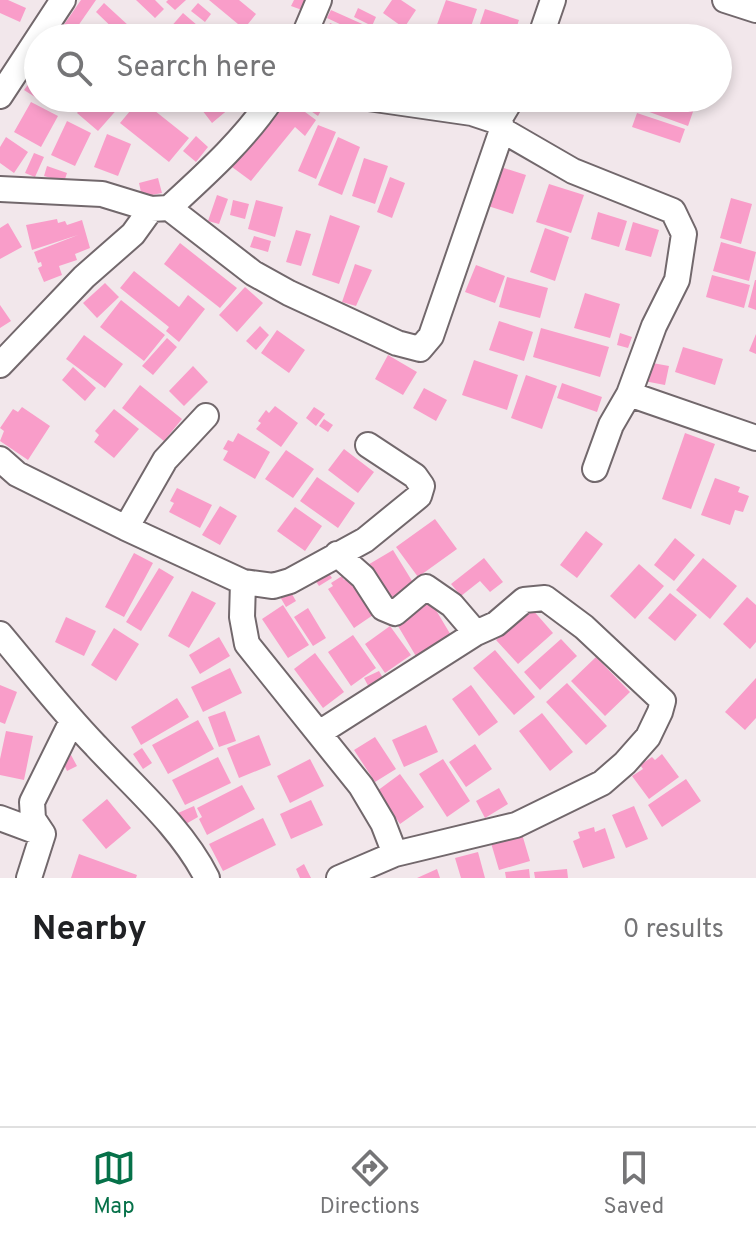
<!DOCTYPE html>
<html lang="en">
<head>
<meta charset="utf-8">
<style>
	body { margin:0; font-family:Overpass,sans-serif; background:#f6f6f6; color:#202124 }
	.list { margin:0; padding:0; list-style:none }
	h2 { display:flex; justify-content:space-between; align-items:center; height:104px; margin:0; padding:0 32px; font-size:34px }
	h2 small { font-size:26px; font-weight:400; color:#757577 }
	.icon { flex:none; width:44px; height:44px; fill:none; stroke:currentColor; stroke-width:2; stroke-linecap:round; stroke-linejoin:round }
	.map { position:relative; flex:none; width:756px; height:878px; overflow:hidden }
	.search { position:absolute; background:#fff; box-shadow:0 4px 12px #0003; left:24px; right:24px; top:24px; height:88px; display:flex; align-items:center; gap:20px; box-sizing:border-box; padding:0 28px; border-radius:44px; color:#757577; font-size:30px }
	.sheet { height:248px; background:#fff }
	nav { display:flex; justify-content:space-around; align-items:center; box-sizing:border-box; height:112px; border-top:2px solid #e0e0e0; background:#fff; font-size:22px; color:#757577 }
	nav a { display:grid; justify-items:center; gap:4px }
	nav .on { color:#067149 }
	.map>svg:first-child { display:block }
	.building { fill:#f99dc9 }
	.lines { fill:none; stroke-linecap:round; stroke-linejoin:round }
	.minor-casing { stroke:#72686c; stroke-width:28 }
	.minor { stroke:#fff; stroke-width:24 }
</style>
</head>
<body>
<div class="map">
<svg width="756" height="878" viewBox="0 0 756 878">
	<rect width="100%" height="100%" fill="#f2e7eb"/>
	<path class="building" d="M 0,0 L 8,0 L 26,8 L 20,22 L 0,13 Z
		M 81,0 L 96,0 L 71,36 L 61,29 Z
		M 136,0 L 155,0 L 164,9 L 155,18 Z
		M 168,0 L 186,0 L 175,10 L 166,2 Z
		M 209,0 L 239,0 L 256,14 L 244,29 Z
		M 294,0 L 307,0 L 302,10 L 291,6 Z
		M 392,0 L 401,0 L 416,10 L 404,28 L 383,13 Z
		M 446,0 L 477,9 L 467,38 L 457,38 L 435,30 Z
		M 104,3 L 142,38 L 123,38 L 96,12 Z
		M 198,3 L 211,14 L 205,22 L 191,11 Z
		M 358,8 L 376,17 L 372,26 L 354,17 Z
		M 485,9 L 519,20 L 514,35 L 480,24 Z
		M 331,10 L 369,27 L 365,36 L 327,18 Z
		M 183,13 L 212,38 L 180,38 L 169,29 Z
		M 330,23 L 365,38 L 324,38 Z
		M 163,29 L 174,38 L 155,38 Z
		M 30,82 L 38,87 L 38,99 L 24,90 Z
		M 90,98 L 111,98 L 120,106 L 98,131 L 77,113 Z
		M 216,98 L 222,98 L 230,108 L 212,123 L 202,110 Z
		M 286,98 L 316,120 L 305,136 L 295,127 L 251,181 L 232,167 Z
		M 296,98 L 328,98 L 318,116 L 295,100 Z
		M 632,98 L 671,98 L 695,106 L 688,126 L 630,105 Z
		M 140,99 L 189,138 L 169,162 L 120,123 Z
		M 31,102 L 58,116 L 41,147 L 14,132 Z
		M 637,113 L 685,129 L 680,143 L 632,127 Z
		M 67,121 L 91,133 L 75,166 L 51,155 Z
		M 318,125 L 336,132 L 316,179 L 298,171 Z
		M 107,134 L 131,144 L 118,176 L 94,167 Z
		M 196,136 L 208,147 L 196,162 L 183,151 Z
		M 6,137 L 28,152 L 14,173 L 0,163 L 0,147 Z
		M 338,137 L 360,147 L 342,195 L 318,185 Z
		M 34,153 L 44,157 L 35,177 L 25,173 Z
		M 364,158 L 388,166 L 375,204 L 352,196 Z
		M 47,166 L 67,173 L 64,182 L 44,176 Z
		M 501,167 L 526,175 L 513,214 L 488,206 Z
		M 390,177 L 405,183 L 392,218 L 377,212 Z
		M 158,178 L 162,193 L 142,197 L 139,183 Z
		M 549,184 L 584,195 L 571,233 L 536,222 Z
		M 217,195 L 228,199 L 219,224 L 208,221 Z
		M 731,198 L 752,204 L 741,244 L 720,238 Z
		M 233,200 L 249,204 L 245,219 L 230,215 Z
		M 256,200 L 283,207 L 275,237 L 248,229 Z
		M 598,212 L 627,221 L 619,247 L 591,239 Z
		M 330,215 L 360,226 L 339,284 L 312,275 Z
		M 57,219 L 58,223 L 65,221 L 67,225 L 82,220 L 90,248 L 75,254 L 77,260 L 59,266 L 62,275 L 44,282 L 38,268 L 42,266 L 41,262 L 38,263 L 34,252 L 78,235 L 32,250 L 26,225 Z
		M 633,222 L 659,230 L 651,257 L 625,250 Z
		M 8,223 L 22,247 L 0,259 L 0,228 Z
		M 545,228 L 569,237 L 555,281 L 530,272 Z
		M 296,230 L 311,234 L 301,266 L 286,262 Z
		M 254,236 L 271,241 L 268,252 L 250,247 Z
		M 721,242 L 756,252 L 749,281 L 713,271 Z
		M 180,243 L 237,288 L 220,308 L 164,264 Z
		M 355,264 L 372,270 L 356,306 L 342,302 Z
		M 476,265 L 505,276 L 495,303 L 465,292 Z
		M 134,271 L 179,307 L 188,295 L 205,309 L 179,342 L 166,331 L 169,327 L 120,288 Z
		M 712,275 L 750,285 L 744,308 L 706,297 Z
		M 507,277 L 548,288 L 540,318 L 499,307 Z
		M 755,280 L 756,280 L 756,310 L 748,307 Z
		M 105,283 L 119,297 L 97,318 L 83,303 Z
		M 245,287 L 263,303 L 237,332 L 219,315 Z
		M 585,293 L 620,304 L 610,338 L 574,328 Z
		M 121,300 L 165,335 L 144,361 L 100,327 Z
		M 0,305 L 11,321 L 0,328 Z
		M 499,321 L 533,332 L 524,361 L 489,350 Z
		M 260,326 L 269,335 L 256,350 L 246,341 Z
		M 541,328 L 609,347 L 600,377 L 533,357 Z
		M 277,330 L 305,350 L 289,373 L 261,353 Z
		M 620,333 L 632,337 L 628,348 L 617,345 Z
		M 756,334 L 756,354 L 749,351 Z
		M 84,335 L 123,364 L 105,388 L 66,359 Z
		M 167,338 L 177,347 L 153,375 L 142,366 Z
		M 683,347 L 723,359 L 715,385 L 675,372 Z
		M 388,355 L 417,372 L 403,395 L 375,379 Z
		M 474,360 L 518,375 L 507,410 L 462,395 Z
		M 647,362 L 669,366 L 665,385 L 644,381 Z
		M 193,366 L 208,382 L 184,406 L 169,391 Z
		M 73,367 L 96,388 L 85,401 L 62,380 Z
		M 526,375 L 557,386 L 542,429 L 511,418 Z
		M 562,383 L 602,397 L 597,412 L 557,398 Z
		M 140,385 L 182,419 L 164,441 L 122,408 Z
		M 424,388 L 447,400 L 436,421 L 413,408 Z
		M 275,406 L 298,423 L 281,447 L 256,429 L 261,423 L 258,421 L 266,410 L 269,413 Z
		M 22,407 L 50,426 L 28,460 L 0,441 L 4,431 L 0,428 L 13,409 L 18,412 Z
		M 314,407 L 325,414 L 316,426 L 306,418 Z
		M 114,409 L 139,429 L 114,458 L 94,442 L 99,435 L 95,431 Z
		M 324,419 L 333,425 L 328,432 L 319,426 Z
		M 238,433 L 270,452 L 255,479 L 223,460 L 228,451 L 223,449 L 228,440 L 233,442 Z
		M 685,433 L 715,444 L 691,509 L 662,499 Z
		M 344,449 L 374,472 L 358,493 L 328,470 Z
		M 286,450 L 314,469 L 293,498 L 265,479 Z
		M 317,477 L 355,503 L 338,528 L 300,501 Z
		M 715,478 L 740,487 L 738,492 L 749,496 L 743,512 L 735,510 L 730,525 L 701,515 Z
		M 177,488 L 212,505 L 200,528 L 169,512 L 174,503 L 170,501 Z
		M 220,506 L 237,516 L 220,545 L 202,535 Z
		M 295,507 L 322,526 L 305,551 L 277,531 Z
		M 435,519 L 457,549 L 418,577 L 396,547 Z
		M 586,531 L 603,544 L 577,578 L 560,565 Z
		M 675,538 L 695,555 L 674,581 L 654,565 Z
		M 393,550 L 417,589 L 390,605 L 366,566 Z
		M 134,553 L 153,563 L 124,617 L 105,607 Z
		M 484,558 L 503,582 L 490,592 L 480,581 L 461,596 L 451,584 Z
		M 703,558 L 737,586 L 710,619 L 676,590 Z
		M 639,564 L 664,586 L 635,619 L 610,596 Z
		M 159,568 L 174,577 L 141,631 L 126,622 Z
		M 326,569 L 332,578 L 319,586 L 313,577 Z
		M 354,574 L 379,611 L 354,628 L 328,589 L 333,586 L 331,583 L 342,576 L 344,580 Z
		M 289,589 L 296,601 L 286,607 L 279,595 Z
		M 192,591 L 216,603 L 189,648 L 168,636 Z
		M 670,593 L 697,615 L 675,641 L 648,618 Z
		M 427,595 L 455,642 L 420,663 L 392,616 Z
		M 747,597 L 756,605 L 756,642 L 750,649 L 723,624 Z
		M 283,605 L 309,645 L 288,658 L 262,619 Z
		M 308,608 L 326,638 L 313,646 L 294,617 Z
		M 532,609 L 553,633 L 518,664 L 496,640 Z
		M 66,617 L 96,631 L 84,656 L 55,642 Z
		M 390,626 L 411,655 L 385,673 L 365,644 Z
		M 114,628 L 139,644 L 116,681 L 91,665 Z
		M 353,635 L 376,668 L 351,686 L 328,652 Z
		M 219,637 L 230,656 L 200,674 L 189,655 Z
		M 561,639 L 577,656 L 540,690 L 524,672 Z
		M 495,650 L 535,697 L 514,715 L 473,668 Z
		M 315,653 L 344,692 L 323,708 L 294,669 Z
		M 596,657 L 630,692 L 605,716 L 571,681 Z
		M 230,668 L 242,693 L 203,712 L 191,687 Z
		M 379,671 L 388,687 L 373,695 L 364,678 Z
		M 756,678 L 756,718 L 745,730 L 725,712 Z
		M 567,683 L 607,726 L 586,745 L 546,702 Z
		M 0,685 L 17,692 L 5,724 L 0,722 Z
		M 471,685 L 498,722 L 479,736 L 452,699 Z
		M 177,698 L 189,717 L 141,745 L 131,727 Z
		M 225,711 L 236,741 L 219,747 L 208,717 Z
		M 542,713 L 573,752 L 550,771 L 519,731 Z
		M 198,720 L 214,749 L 168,774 L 152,745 Z
		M 426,725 L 438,752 L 404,767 L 392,740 Z
		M 6,731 L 33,736 L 24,780 L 0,775 L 0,759 Z
		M 259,735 L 271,765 L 239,778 L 227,748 Z
		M 375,737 L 396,769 L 375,782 L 354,750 Z
		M 475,744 L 492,769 L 466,787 L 449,762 Z
		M 142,748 L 152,763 L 143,769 L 133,754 Z
		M 662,754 L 679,777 L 649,799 L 632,776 L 643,769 L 640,765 L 652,757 L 655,760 Z
		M 71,755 L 77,766 L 67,771 L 62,760 Z
		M 218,757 L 231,783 L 185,805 L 172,780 Z
		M 310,759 L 324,786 L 290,803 L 277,776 Z
		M 443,759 L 470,801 L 447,817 L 419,774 Z
		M 400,774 L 424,807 L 400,824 L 377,791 Z
		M 686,779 L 701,801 L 662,827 L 648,805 Z
		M 242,785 L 255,809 L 207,835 L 199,819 L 202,817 L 197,808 Z
		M 499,788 L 508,804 L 485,818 L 476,801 Z
		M 107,799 L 131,828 L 106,849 L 82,820 Z
		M 311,800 L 323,825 L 291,839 L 280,814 Z
		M 194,806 L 198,817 L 184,825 L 178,813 Z
		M 634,806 L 648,839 L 626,848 L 612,815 Z
		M 263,818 L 276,845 L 223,871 L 209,844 Z
		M 594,827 L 595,832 L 605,828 L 615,858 L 583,868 L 573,841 L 580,838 L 578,832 Z
		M 522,834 L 530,861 L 499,870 L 491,843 Z
		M 478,852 L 485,878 L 461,878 L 455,858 Z
		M 79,854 L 137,875 L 136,878 L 71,878 Z
		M 304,864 L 311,878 L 300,878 L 296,869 Z
		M 437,869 L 440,878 L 417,878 Z
		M 529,869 L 530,878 L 506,878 L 505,872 Z
		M 567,869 L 568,878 L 535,878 L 534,872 Z"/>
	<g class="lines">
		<defs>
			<path id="minor" d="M 725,0 L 756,10
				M 303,38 L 319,0
				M 540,38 L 553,0
				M 0,96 L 63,0
				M 368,98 L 472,113 L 493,120 L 500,118
				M 502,130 L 573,171 L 673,211 L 684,234 L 677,280 L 654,326 L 629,394 L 611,425 L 595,469
				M 0,189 L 102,194 L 151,209
				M 169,208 L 253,273 L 289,293 L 397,343 L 420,349 L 431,336 L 502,130 L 500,118 L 512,98
				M 0,365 L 84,277 L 133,234 L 151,209 L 169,208 C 206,174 244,140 272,98
				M 629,394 L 756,438
				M 0,459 L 17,474 L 126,528 L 243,582 L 273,586 L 290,581 L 365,540 L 419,496 L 422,486 L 415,476 L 368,445
				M 126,528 L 165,460 L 206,416
				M 243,582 L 242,617 L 247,644 L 361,786 L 383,823 L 395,854 L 516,825 L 602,783 L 625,763 L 648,737 L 660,712 L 663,701 L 584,627 L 545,598 L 524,600 L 496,624 L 476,633 L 452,605 L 426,587 L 395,613 L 383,608 L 363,577 L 337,554
				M 0,634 C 32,672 62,711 96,746 C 134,787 182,828 207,878
				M 319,733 L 476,633
				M 0,818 L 43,834
				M 29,878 L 43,834 L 33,819 L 32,802 L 72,721
				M 339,878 L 395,854"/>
		</defs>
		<use href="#minor" class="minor-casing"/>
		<use href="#minor" class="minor"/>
	</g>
</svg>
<div class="search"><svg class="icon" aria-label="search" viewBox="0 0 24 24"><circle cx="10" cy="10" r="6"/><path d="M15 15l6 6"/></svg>Search here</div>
</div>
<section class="sheet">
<h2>Nearby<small>0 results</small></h2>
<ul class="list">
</ul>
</section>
<nav>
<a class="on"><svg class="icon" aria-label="map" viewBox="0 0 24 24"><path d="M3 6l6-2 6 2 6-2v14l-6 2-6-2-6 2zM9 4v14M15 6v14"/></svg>Map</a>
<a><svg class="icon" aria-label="directions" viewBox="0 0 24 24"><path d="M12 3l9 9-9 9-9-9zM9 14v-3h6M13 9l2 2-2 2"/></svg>Directions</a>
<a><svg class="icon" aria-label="saved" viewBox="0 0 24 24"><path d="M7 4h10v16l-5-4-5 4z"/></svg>Saved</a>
</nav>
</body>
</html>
